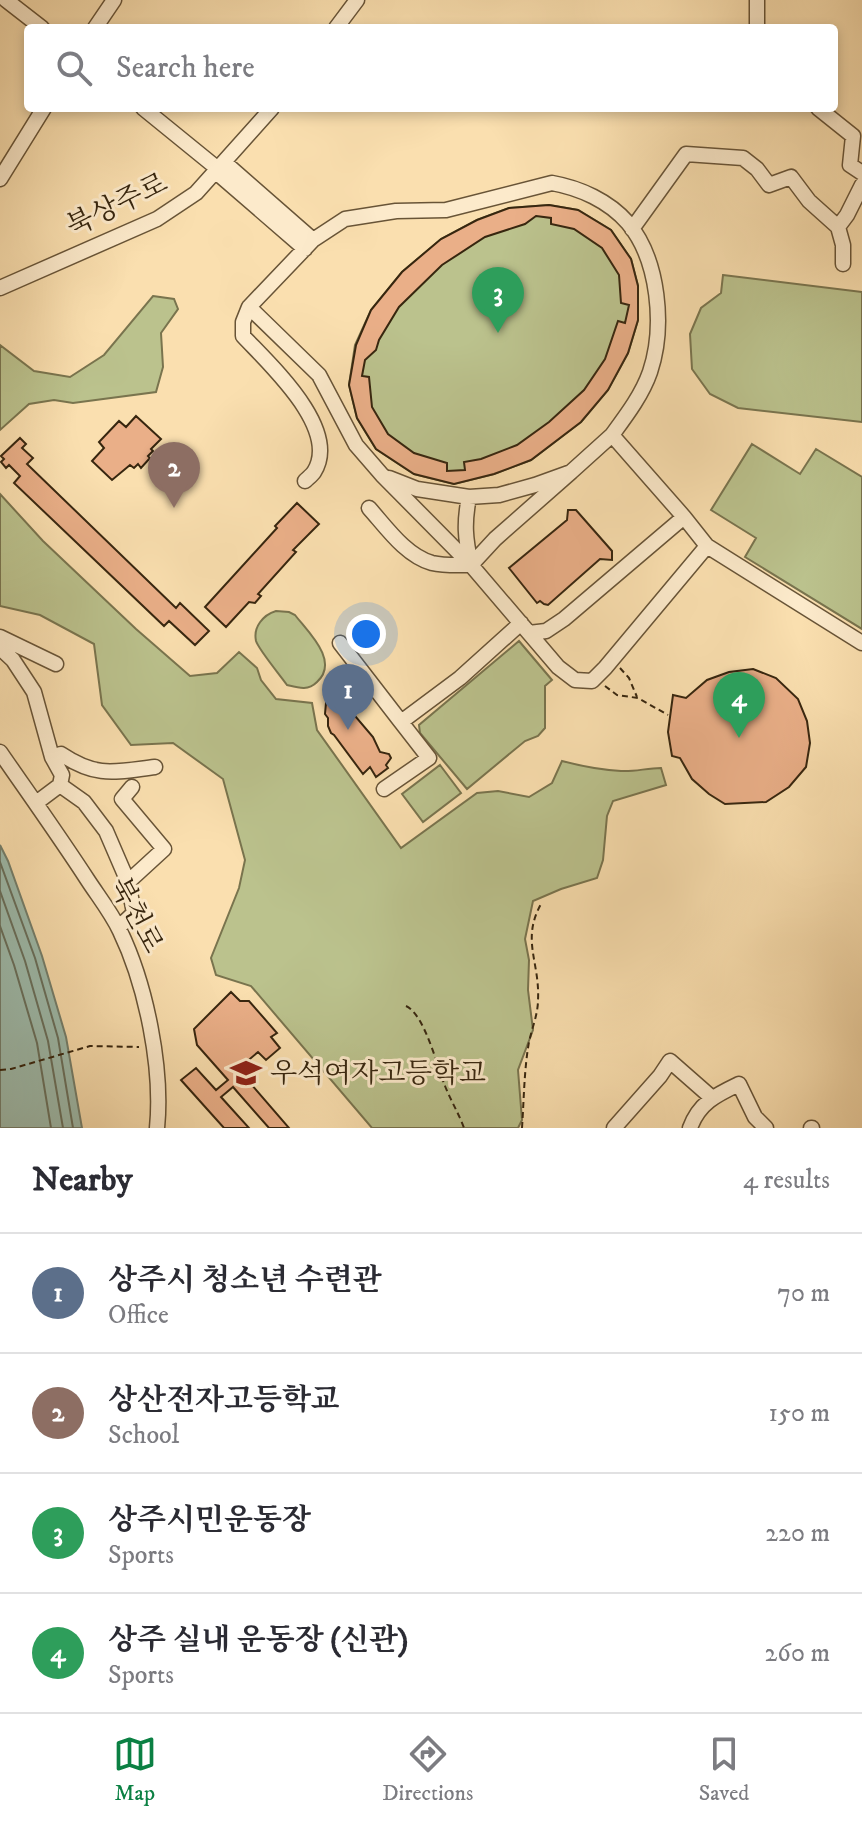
<!DOCTYPE html>
<html lang="en">
<head>
<meta charset="utf-8">
<style>
	body { margin:0; font-family:"IM FELL DW Pica","Noto Serif KR",serif; background:#f2f2f3; color:#2b2b33 }
	.you { position:absolute; left:366px; top:634px; width:28px; height:28px; margin:-20px; border:6px solid #fff; border-radius:50%; background:#1a73e8; box-shadow:0 0 0 12px #1a73e833 }
	.badge { display:grid; place-items:center; width:52px; height:52px; border-radius:50%; background:#0b8043; color:#fff; font-size:26px; font-weight:700 }
	.pin { position:absolute; translate:-50% -66px; filter:drop-shadow(0 2px 4px #0008) }
	.pin::after { content:''; position:absolute; top:42px; width:28px; height:24px; background:inherit; clip-path:polygon(0 0,100% 0,50% 100%) }
	.list { margin:0; padding:0; list-style:none }
	h2 { display:flex; justify-content:space-between; align-items:center; height:104px; margin:0; padding:0 32px; font-size:34px }
	h2 small { font-size:26px; font-weight:400; color:#7c7c81 }
	.list li { display:grid; grid-template-columns:52px 1fr auto; gap:24px; align-items:center; box-sizing:border-box; height:120px; padding:0 32px; border-top:2px solid #e1e1e2 }
	.list b { display:block; font-size:30px; white-space:nowrap }
	.list p { margin:0; font-size:26px; white-space:nowrap; color:#7c7c81 }
	.list em { font-size:26px; font-style:normal; color:#7c7c81 }
	.icon { flex:none; width:44px; height:44px; fill:none; stroke:currentColor; stroke-width:2; stroke-linecap:round; stroke-linejoin:round }
	.map { position:relative; flex:none; width:862px; height:1128px; overflow:hidden }
	.search { position:absolute; background:#fff; box-shadow:0 4px 12px #0003; left:24px; right:24px; top:24px; height:88px; display:flex; align-items:center; gap:20px; box-sizing:border-box; padding:0 28px; border-radius:8px; color:#7c7c81; font-size:30px }
	.sheet { height:584px; background:#fff }
	nav { display:flex; justify-content:space-around; align-items:center; box-sizing:border-box; height:112px; border-top:2px solid #e1e1e2; background:#fff; font-size:22px; color:#7c7c81 }
	nav a { display:grid; justify-items:center; gap:4px }
	nav .on { color:#0b8043 }
	.map>svg:first-child { display:block }
	.green { fill:#bbc28d; stroke:#79744e; stroke-width:2 }
	.water { fill:#9ebcad; stroke:#75806e; stroke-width:2 }
	.lines { fill:none; stroke-linecap:round; stroke-linejoin:round }
	.shore { stroke:#6a715e; stroke-width:2 }
	.building { fill:#eaaf88; stroke:#37260f; stroke-width:2; fill-rule:evenodd }
	.minor-casing { stroke:#685437; stroke-width:17 }
	.path { stroke:#37260f; stroke-width:2; stroke-dasharray:6 4; stroke-linecap:butt }
	.minor { stroke:#fceacb; stroke-width:14 }
	.labels { text-anchor:middle; dominant-baseline:central; stroke-width:6; stroke-linejoin:round; paint-order:stroke }
	.street-label { font-size:28px; fill:#37260f; stroke:#fceacb }
	.poi-label { font-size:28px; fill:#37260f; stroke:#fceacb; text-anchor:start }
</style>
</head>
<body>
<div class="map">
<svg width="862" height="1128" viewBox="0 0 862 1128">
	<rect width="100%" height="100%" fill="#fadfaf"/>
	<filter id="stains"><feTurbulence type="fractalNoise" baseFrequency=".0025" numOctaves="4"/><feColorMatrix values="0 0 0 0 .2 0 0 0 0 .09 0 0 0 0 .02 0 0 0 .5 -.17"/></filter>
	<radialGradient id="worn" r=".72"><stop offset=".6" stop-color="#630" stop-opacity="0"/><stop offset="1" stop-color="#630" stop-opacity=".3"/></radialGradient>
	<path class="green" d="M 549,205 L 578,210 L 611,230 L 631,259 L 638,286 L 638,320 L 628,353 L 608,390 L 581,422 L 531,460 L 494,474 L 454,484 L 414,474 L 376,449 L 357,418 L 349,385 L 355,345 L 371,310 L 402,272 L 441,239 L 477,220 L 509,208 Z
		M 723,275 L 862,292 L 862,422 L 738,408 L 710,394 L 692,369 L 690,334 L 701,308 L 721,293 Z
		M 153,296 L 174,299 L 178,309 L 161,333 L 163,367 L 156,392 L 73,403 L 54,400 L 29,404 L 0,430 L 0,345 L 34,371 L 70,377 L 104,355 Z
		M 752,444 L 800,474 L 816,449 L 862,477 L 862,629 L 745,557 L 756,538 L 711,510 Z
		M 0,494 L 43,541 L 136,629 L 190,676 L 217,673 L 239,652 L 257,668 L 261,680 L 276,699 L 312,703 L 317,730 L 401,848 L 477,793 L 498,791 L 529,797 L 552,783 L 562,761 C 581,766 601,770 621,771 C 634,772 647,768 661,768 L 666,785 L 613,801 L 607,816 L 603,860 L 597,878 L 561,889 L 533,901 L 525,939 L 529,960 L 528,990 L 533,1030 L 518,1070 L 522,1120 L 518,1128 L 372,1128 L 251,986 L 216,975 L 211,958 L 239,888 L 245,860 L 223,779 L 173,743 L 131,745 L 102,705 L 94,644 L 40,615 L 0,606 Z
		M 276,611 L 289,612 L 295,615 C 308,632 340,661 317,682 C 308,691 299,688 287,685 C 280,675 259,650 256,641 C 253,627 263,615 276,611 Z
		M 519,641 L 552,680 L 545,686 L 545,728 L 538,736 L 525,741 L 467,789 L 420,733 L 419,725 Z
		M 440,765 L 461,793 L 423,822 L 402,794 Z"/>
	<path class="water" d="M 0,845 L 8,861 L 42,956 L 66,1037 L 82,1128 L 0,1128 Z"/>
	<g class="lines">
		<path class="shore" d="M 0,862 L 35,958 L 58,1038 L 73,1128
			M 0,891 L 25,961 L 48,1041 L 63,1128
			M 0,926 L 14,965 L 37,1043 L 51,1128"/>
	</g>
	<path class="building" d="M 549,205 L 578,210 L 611,230 L 631,259 L 638,286 L 638,320 L 628,353 L 608,390 L 581,422 L 531,460 L 494,474 L 454,484 L 414,474 L 376,449 L 357,418 L 349,385 L 356,345 L 371,310 L 402,272 L 441,239 L 477,220 L 509,208 ZM 536,216 L 551,218 L 551,224 L 574,229 L 602,248 L 619,275 L 621,303 L 629,305 L 625,323 L 618,321 L 605,359 L 584,390 L 549,422 L 517,445 L 481,459 L 464,462 L 465,470 L 447,471 L 447,463 L 414,453 L 388,434 L 372,407 L 369,377 L 362,376 L 365,360 L 376,350 L 379,340 L 399,307 L 442,265 L 485,237 L 525,224 Z
		M 136,416 L 161,439 L 151,449 L 153,451 L 148,456 L 150,458 L 141,468 L 138,464 L 134,468 L 130,465 L 112,480 L 92,461 L 104,448 L 99,442 L 119,421 L 126,427 Z
		M 20,438 L 26,444 L 22,448 L 33,458 L 27,464 L 176,608 L 180,603 L 209,631 L 195,645 L 169,621 L 164,626 L 14,483 L 20,476 L 9,465 L 6,468 L 1,462 L 4,459 L 1,456 Z
		M 297,503 L 319,524 L 293,550 L 296,552 L 258,594 L 261,596 L 255,603 L 249,602 L 226,627 L 205,607 L 277,528 L 275,526 Z
		M 568,510 L 576,510 L 612,551 L 612,560 L 600,559 L 548,605 L 544,604 L 540,601 L 537,603 L 509,568 L 567,520 Z
		M 753,669 L 776,678 L 798,699 L 807,721 L 810,743 L 806,767 L 789,787 L 766,802 L 725,804 L 709,794 L 692,779 L 680,758 L 672,756 L 668,732 L 673,695 L 686,698 L 707,680 L 729,672 Z
		M 328,681 L 358,687 L 355,716 L 373,737 L 380,752 L 389,754 L 391,758 L 386,765 L 388,768 L 376,777 L 370,767 L 363,774 L 334,735 L 331,733 L 328,726 L 328,718 L 325,714 Z
		M 231,992 L 240,1001 L 249,1001 L 277,1033 L 271,1037 L 280,1048 L 266,1060 L 258,1052 L 238,1069 L 289,1128 L 269,1128 L 233,1087 L 221,1097 L 249,1128 L 224,1128 L 181,1080 L 196,1068 L 216,1090 L 228,1080 L 197,1045 L 194,1029 Z"/>
	<g class="lines">
		<defs>
			<path id="minor" d="M 6,0 L 42,28
				M 95,28 L 114,0
				M 336,28 L 357,0
				M 757,28 L 757,0
				M 143,108 L 218,169
				M 818,108 L 853,136 L 850,165 L 862,173
				M 224,162 L 313,240
				M 216,172 L 305,249
				M 0,179 L 44,108
				M 552,183 C 580,188 609,201 628,223 C 659,260 665,327 650,372 C 642,395 626,416 612,435 L 684,517 L 707,546 L 605,668 L 592,681 L 575,680 L 558,667 L 471,565 L 382,475 L 356,445 L 319,375 L 249,307 L 313,240 L 345,219 L 396,211 L 446,210 Z
				M 838,227 L 843,245 L 843,264
				M 632,229 L 686,154 L 743,158 L 757,169 L 769,185 L 791,177 L 809,201 L 838,227 L 847,215 L 862,185
				M 0,288 L 157,219 L 196,193 L 272,108
				M 249,307 L 243,322 L 243,336 C 270,365 341,429 314,472 C 312,475 308,478 305,481
				M 389,478 L 417,489 L 469,497 L 499,495 L 535,485 L 571,472 L 612,435
				M 469,497 C 464,523 465,538 471,564
				M 369,508 C 386,527 406,556 432,563 C 445,566 458,565 471,565 L 495,539 L 571,472
				M 707,546 L 862,643
				M 529,633 L 546,631 L 564,619 L 684,517
				M 0,637 L 56,664
				M 340,643 L 401,722 L 460,678 L 521,623
				M 0,648 L 13,660 L 34,692 L 52,757 L 62,775 L 60,785 L 36,803
				M 0,752 C 29,794 59,836 87,879 C 98,896 111,912 120,931 C 146,985 163,1068 157,1128
				M 52,757 L 61,754 C 97,778 114,772 155,767
				M 60,785 L 84,802 L 106,831 L 128,882 L 134,913 L 119,927
				M 384,789 L 429,758 L 401,722
				M 128,882 L 164,849 L 122,799 L 132,787
				M 614,1128 L 660,1076 L 670,1061 L 711,1097
				M 690,1128 C 699,1103 716,1095 739,1084 L 755,1117 L 766,1128
				M 811,1128 L 812,1128"/>
		</defs>
		<use href="#minor" class="minor-casing"/>
		<path class="path" d="M 620,668 L 629,678 L 637,697
			M 605,686 L 617,695 L 638,698 L 668,715
			M 406,1006 C 425,1015 437,1066 445,1086 C 451,1101 459,1114 464,1128
			M 0,1070 L 11,1069 L 90,1046 L 139,1047
			M 522,1128 C 524,1099 524,1070 529,1042 C 532,1028 538,1014 538,1000 C 540,962 521,940 541,904"/>
		<use href="#minor" class="minor"/>
	</g>
	<defs>
		<symbol id="school-bare" viewBox="-9 -9 18 18"><path d="M0-5L7-2L0 1L-7-2ZM-4 1L0 2.5L4 1V4Q0 6-4 4Z" fill="#8f2418" stroke="#fceacb" stroke-width="2.5" paint-order="stroke"/></symbol>
	</defs>
	<g fill-rule="evenodd">
		<use href="#school-bare" x="224" y="1051" width="44" height="44"/>
	</g>
	<g class="labels">
		<g class="street-label">
			<text transform="translate(117 205) rotate(-26)">북상주로</text>
			<text transform="translate(136 915) rotate(62)">북천로</text>
		</g>
		<g class="poi-label">
			<text x="270" y="1073">우석여자고등학교</text>
		</g>
	</g>
	<rect width="100%" height="100%" filter="url(#stains)"/>
	<rect width="100%" height="100%" fill="url(#worn)"/>
</svg>
<div class="you"></div>
<div class="pin badge" style="left:348px;top:730px;background:#5c6f8a">1</div>
<div class="pin badge" style="left:174px;top:508px;background:#8d6e63">2</div>
<div class="pin badge" style="left:498px;top:333px;background:#2e9e5b">3</div>
<div class="pin badge" style="left:739px;top:738px;background:#2e9e5b">4</div>
<div class="search"><svg class="icon" aria-label="search" viewBox="0 0 24 24"><circle cx="10" cy="10" r="6"/><path d="M15 15l6 6"/></svg>Search here</div>
</div>
<section class="sheet">
<h2>Nearby<small>4 results</small></h2>
<ul class="list">
<li><span class="badge" style="background:#5c6f8a">1</span><div><b>상주시 청소년 수련관</b><p>Office</p></div><em>70 m</em></li>
<li><span class="badge" style="background:#8d6e63">2</span><div><b>상산전자고등학교</b><p>School</p></div><em>150 m</em></li>
<li><span class="badge" style="background:#2e9e5b">3</span><div><b>상주시민운동장</b><p>Sports</p></div><em>220 m</em></li>
<li><span class="badge" style="background:#2e9e5b">4</span><div><b>상주 실내 운동장 (신관)</b><p>Sports</p></div><em>260 m</em></li>
</ul>
</section>
<nav>
<a class="on"><svg class="icon" aria-label="map" viewBox="0 0 24 24"><path d="M3 6l6-2 6 2 6-2v14l-6 2-6-2-6 2zM9 4v14M15 6v14"/></svg>Map</a>
<a><svg class="icon" aria-label="directions" viewBox="0 0 24 24"><path d="M12 3l9 9-9 9-9-9zM9 14v-3h6M13 9l2 2-2 2"/></svg>Directions</a>
<a><svg class="icon" aria-label="saved" viewBox="0 0 24 24"><path d="M7 4h10v16l-5-4-5 4z"/></svg>Saved</a>
</nav>
</body>
</html>
